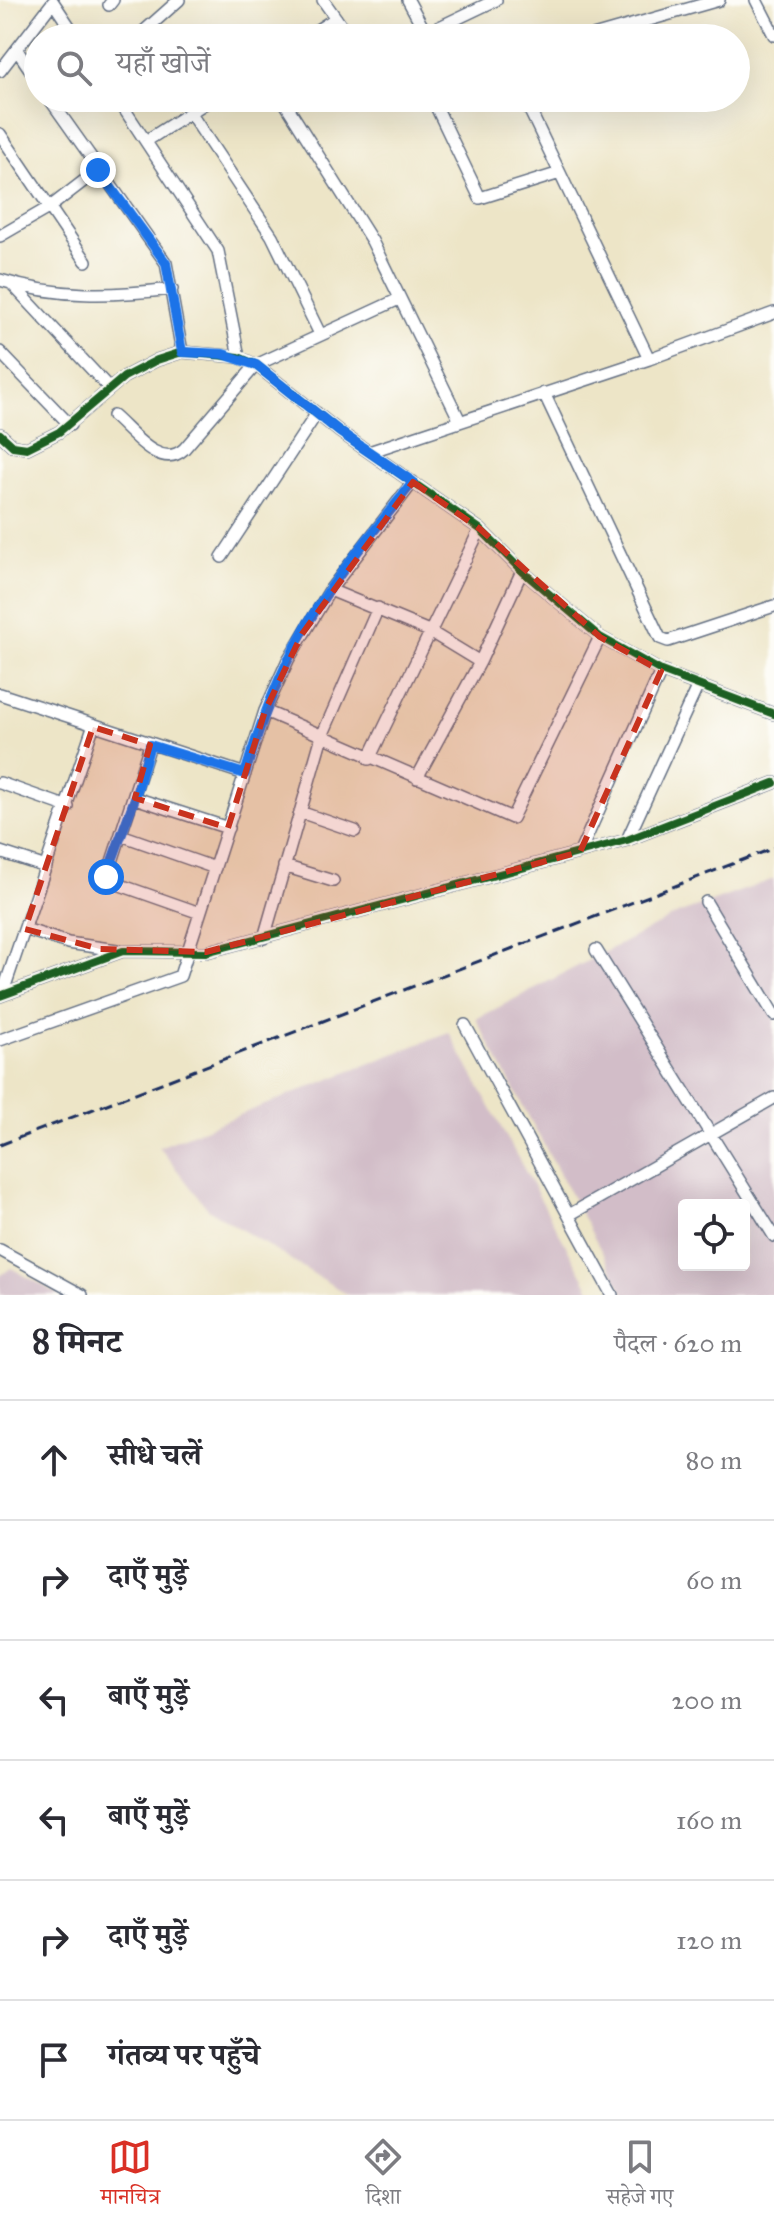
<!DOCTYPE html>
<html lang="hi">
<head>
<meta charset="utf-8">
<style>
	body { margin:0; font-family:"IM FELL Great Primer","Noto Serif Devanagari",serif; background:#f7f7f7; color:#2b2b33 }
	.controls { position:absolute; right:24px; bottom:24px; display:grid; overflow:hidden; border-radius:8px; box-shadow:0 8px 32px #0002 }
	.controls button { width:72px; height:72px; display:grid; place-items:center; padding:0; border:0; border-bottom:2px solid #e1e1e2; background:#fff; color:#2b2b33; font:40px sans-serif }
	.stop { position:absolute; width:24px; height:24px; margin:-18px; border:6px solid #1a73e8; border-radius:50%; background:#fff }
	.stop.end { background:#1a73e8; border-color:#fff; box-shadow:0 2px 8px #0008 }
	.list { margin:0; padding:0; list-style:none }
	h2 { display:flex; justify-content:space-between; align-items:center; height:104px; margin:0; padding:0 32px; font-size:34px }
	h2 small { font-size:26px; font-weight:400; color:#7c7c81 }
	.list li { display:grid; grid-template-columns:52px 1fr auto; gap:24px; align-items:center; box-sizing:border-box; height:120px; padding:0 32px; border-top:2px solid #e1e1e2 }
	.list b { display:block; font-size:30px; white-space:nowrap }
	.list em { font-size:26px; font-style:normal; color:#7c7c81 }
	.icon { flex:none; width:44px; height:44px; fill:none; stroke:currentColor; stroke-width:2; stroke-linecap:round; stroke-linejoin:round }
	.map { position:relative; flex:none; width:774px; height:1295px; overflow:hidden }
	.search { position:absolute; background:#fff; box-shadow:0 8px 32px #0002; left:24px; right:24px; top:24px; height:88px; display:flex; align-items:center; gap:20px; box-sizing:border-box; padding:0 28px; border-radius:44px; color:#7c7c81; font-size:30px }
	.sheet { height:824px; background:#fff }
	nav { display:flex; justify-content:space-around; align-items:center; box-sizing:border-box; height:112px; border-top:2px solid #e1e1e2; background:#fff; font-size:22px; color:#7c7c81 }
	nav a { display:grid; justify-items:center; gap:4px }
	nav .on { color:#d93025 }
	.map>svg:first-child { display:block }
	.industrial { fill:#d2bdc8; fill-rule:evenodd }
	.lines { fill:none; stroke-linecap:round; stroke-linejoin:round }
	.minor-casing { stroke:#646f83; stroke-width:14 }
	.minor { stroke:#fff; stroke-width:11 }
	.rail { stroke:#1b2f5e; stroke-width:3; stroke-dasharray:12 6; stroke-linecap:butt }
	.cycleway-casing { stroke:#fdfcf7; stroke-width:13 }
	.cycleway { stroke:#1b5e20; stroke-width:8 }
	.route { stroke:#1a73e8; stroke-width:10 }
	.marked { fill:#c8321e; fill-opacity:0.2; stroke:#c8321e; stroke-width:6; stroke-dasharray:16 10; stroke-linejoin:round }
</style>
</head>
<body>
<div class="map">
<svg width="774" height="1295" viewBox="0 0 774 1295">
	<rect width="100%" height="100%" fill="#fdfcf7"/>
	<filter id="ink" filterUnits="userSpaceOnUse"><feTurbulence type="fractalNoise" baseFrequency=".0125" numOctaves="2"/><feDisplacementMap in="SourceGraphic" scale="16" xChannelSelector="R" yChannelSelector="G"/><feConvolveMatrix kernelMatrix="1 2 1 2 8 2 1 2 1" color-interpolation-filters="sRGB"/></filter>
	<filter id="wash" filterUnits="userSpaceOnUse"><feTurbulence type="fractalNoise" baseFrequency=".006" numOctaves="4" result="noise"/><feDisplacementMap in="SourceGraphic" scale="32" xChannelSelector="R" yChannelSelector="G"/><feGaussianBlur stdDeviation="1.8" result="paint"/><feColorMatrix in="noise" values="0 0 0 0 0 0 0 0 0 0 0 0 0 0 0 0 0 1.4 0 .05"/><feComposite in="paint" operator="in"/></filter>
	<g filter="url(#wash)">
		<rect width="100%" height="100%" fill="#ede5c7"/>
		<path class="industrial" d="M 774,879 L 774,1295 L 625,1295 L 476,1019 L 678,914 ZM 684,1205 L 744,1205 L 744,1265 L 684,1265 Z
			M 449,1032 L 593,1295 L 348,1295 L 208,1209 L 159,1147 Z
			M 11,1268 L 60,1295 L 0,1295 L 0,1276 Z"/>
	</g>
	<g filter="url(#ink)">
		<g class="lines">
			<defs>
				<path id="minor" d="M 323,0 L 350,38
					M 408,0 L 422,26 L 429,32 L 496,0
					M 756,0 L 774,35
					M 109,5 L 113,0
					M 143,32 L 179,0
					M 305,38 L 336,18
					M 586,38 L 719,0
					M 17,50 L 38,81
					M 0,71 L 53,2 L 77,38
					M 49,98 L 166,263 L 182,352
					M 117,98 L 218,251 L 239,357
					M 282,98 L 372,241 L 460,421
					M 432,98 L 480,198 L 560,173
					M 524,98 L 649,359
					M 191,114 L 272,236 L 320,334
					M 0,134 L 86,261
					M 146,141 L 213,98
					M 0,236 L 50,207 L 98,170
					M 0,280 C 58,298 112,296 172,289
					M 12,284 L 110,389
					M 0,352 L 70,425
					M 544,393 L 660,638 L 668,641 L 774,606
					M 113,416 C 132,432 160,471 184,449 L 256,365 L 399,299
					M 0,434 L 13,446 L 27,448 L 59,432 L 124,377 L 157,360 L 182,352 L 239,357 L 256,365 L 340,432 L 480,529 L 522,571 L 600,637 L 661,671 L 774,714
					M 369,452 L 649,359 L 774,313
					M 222,557 L 317,413
					M 330,590 L 429,631 L 480,662
					M 0,694 L 245,774
					M 265,711 L 512,818 L 600,637
					M 150,745 L 106,880 L 200,913
					M 369,759 L 480,529
					M 417,778 L 480,662 L 522,571
					M 0,783 L 68,807
					M 135,798 L 228,828
					M 300,812 L 355,831
					M 121,835 L 215,868
					M 627,840 L 698,685
					M 0,852 L 46,867
					M 580,852 L 661,671
					M 284,866 L 333,881
					M 706,902 L 774,1015
					M 25,929 L 68,943 L 117,950
					M 264,938 L 322,736 L 378,608
					M 596,950 L 774,1236
					M 2,995 L 93,727
					M 0,996 L 123,951 L 206,952 L 627,840 L 774,783
					M 465,1025 L 612,1295
					M 0,1040 L 180,976 L 265,711 L 288,660 L 330,590 L 413,482
					M 569,1215 L 774,1098
					M 0,1250 L 82,1295"/>
			</defs>
			<use href="#minor" class="minor-casing"/>
			<use href="#minor" class="minor"/>
			<path class="rail" d="M 0,1145 L 774,848"/>
			<defs>
				<path id="cycleway" d="M 0,434 L 13,446 L 27,448 L 59,432 L 124,377 L 157,360 L 182,352 L 239,357 L 256,365 L 340,432 L 480,529 L 522,571 L 600,637 L 661,671 L 774,714
					M 0,996 L 123,951 L 206,952 L 627,840 L 774,783"/>
			</defs>
			<use href="#cycleway" class="cycleway-casing"/>
			<use href="#cycleway" class="cycleway"/>
		</g>
	</g>
	<g class="lines" filter="url(#ink)">
		<path class="route" d="M 98,170 L 166,263 L 182,352 L 223,354 L 256,365 L 340,432 L 413,482 C 374,532 330,581 300,637 C 276,681 259,727 245,774 L 150,745 L 135,798 L 106,877"/>
	</g>
	<path class="marked" d="M 413,482 L 480,529 L 600,637 L 661,671 L 580,852 L 206,952 L 100,949 L 25,929 L 93,727 L 150,745 L 135,798 L 228,828 L 265,711 L 302,634 Z"/>
</svg>
<div class="controls">
<button><svg class="icon" aria-label="locate" viewBox="0 0 24 24"><circle cx="12" cy="12" r="6"/><path d="M12 2v4M12 18v4M2 12h4M18 12h4"/></svg></button>
</div>
<div class="stop" style="left:106px;top:877px"></div>
<div class="stop end" style="left:98px;top:170px"></div>
<div class="search"><svg class="icon" aria-label="search" viewBox="0 0 24 24"><circle cx="10" cy="10" r="6"/><path d="M15 15l6 6"/></svg>यहाँ खोजें</div>
</div>
<section class="sheet">
<h2>8 मिनट<small>पैदल · 620 m</small></h2>
<ul class="list">
<li><svg class="icon" aria-label="ahead" viewBox="0 0 24 24"><path d="M12 20V5M6 11l6-6 6 6"/></svg><div><b>सीधे चलें</b></div><em>80 m</em></li>
<li><svg class="icon" aria-label="right" viewBox="0 0 24 24"><path d="M7 20v-9h11M14 6l5 5-5 5"/></svg><div><b>दाएँ मुड़ें</b></div><em>60 m</em></li>
<li><svg class="icon" aria-label="left" viewBox="0 0 24 24"><path d="M17 20v-9H6M10 6l-5 5 5 5"/></svg><div><b>बाएँ मुड़ें</b></div><em>200 m</em></li>
<li><svg class="icon" aria-label="left" viewBox="0 0 24 24"><path d="M17 20v-9H6M10 6l-5 5 5 5"/></svg><div><b>बाएँ मुड़ें</b></div><em>160 m</em></li>
<li><svg class="icon" aria-label="right" viewBox="0 0 24 24"><path d="M7 20v-9h11M14 6l5 5-5 5"/></svg><div><b>दाएँ मुड़ें</b></div><em>120 m</em></li>
<li><svg class="icon" aria-label="arrive" viewBox="0 0 24 24"><path d="M6 21V4h12l-3 4 3 4H6"/></svg><div><b>गंतव्य पर पहुँचे</b></div></li>
</ul>
</section>
<nav>
<a class="on"><svg class="icon" aria-label="map" viewBox="0 0 24 24"><path d="M3 6l6-2 6 2 6-2v14l-6 2-6-2-6 2zM9 4v14M15 6v14"/></svg>मानचित्र</a>
<a><svg class="icon" aria-label="directions" viewBox="0 0 24 24"><path d="M12 3l9 9-9 9-9-9zM9 14v-3h6M13 9l2 2-2 2"/></svg>दिशा</a>
<a><svg class="icon" aria-label="saved" viewBox="0 0 24 24"><path d="M7 4h10v16l-5-4-5 4z"/></svg>सहेजे गए</a>
</nav>
</body>
</html>
